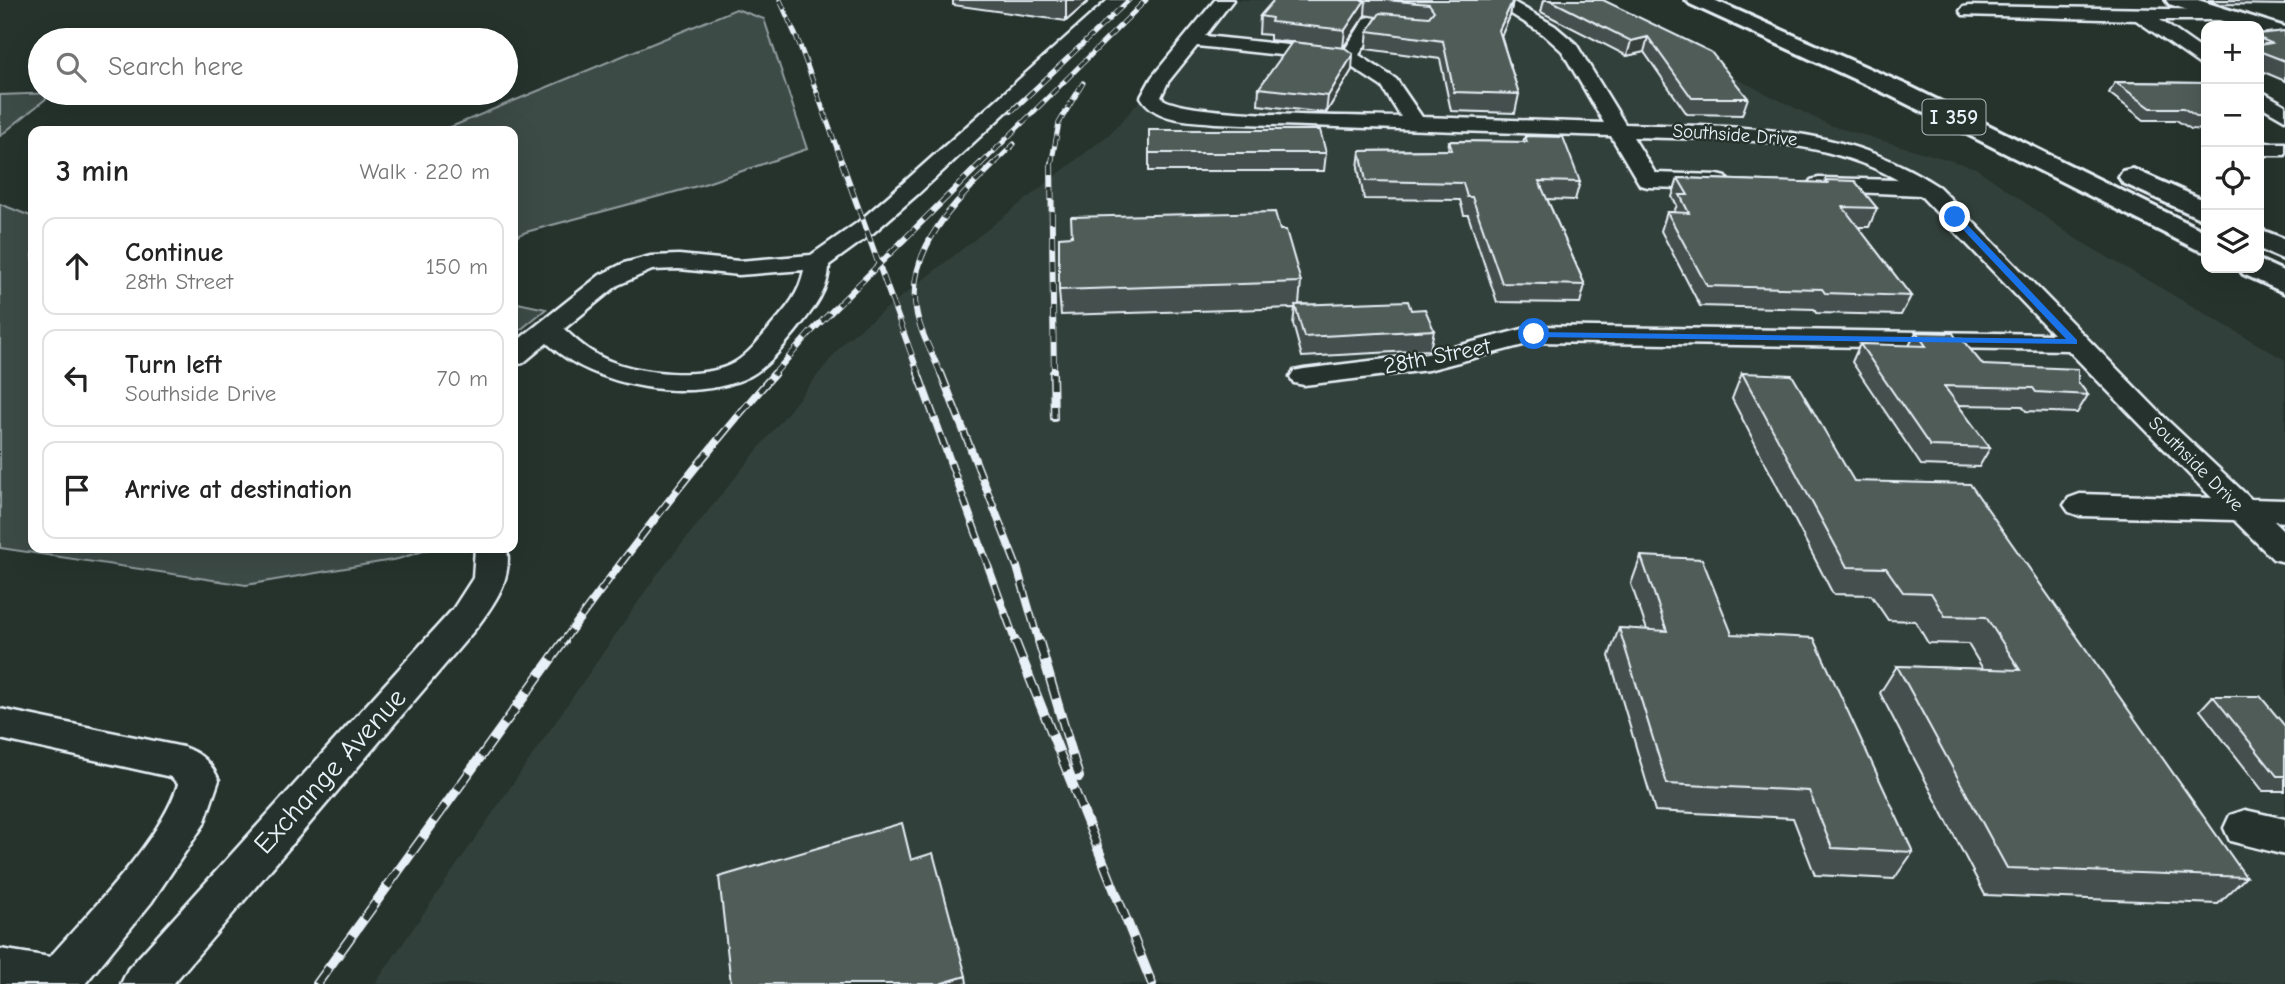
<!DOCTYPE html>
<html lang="en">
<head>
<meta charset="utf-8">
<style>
	body { margin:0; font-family:"Comic Neue",sans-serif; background:#f6f6f6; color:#222 }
	.controls { position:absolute; right:21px; top:21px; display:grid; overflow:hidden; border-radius:14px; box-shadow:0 7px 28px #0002 }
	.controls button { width:63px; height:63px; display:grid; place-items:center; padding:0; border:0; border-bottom:2px solid #e0e0e0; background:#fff; color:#222; font:35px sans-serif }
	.stop { position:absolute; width:21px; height:21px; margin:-16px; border:5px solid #1a73e8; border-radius:50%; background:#fff }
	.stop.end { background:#1a73e8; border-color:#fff; box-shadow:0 2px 7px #0008 }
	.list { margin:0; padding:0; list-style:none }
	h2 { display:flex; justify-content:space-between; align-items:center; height:91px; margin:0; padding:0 28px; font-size:30px }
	h2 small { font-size:23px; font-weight:400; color:#767676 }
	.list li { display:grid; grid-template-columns:46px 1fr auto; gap:21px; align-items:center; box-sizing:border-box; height:98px; margin:0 14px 14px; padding:0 14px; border:2px solid #e0e0e0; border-radius:14px }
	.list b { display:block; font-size:26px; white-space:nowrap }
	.list p { margin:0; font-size:23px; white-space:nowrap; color:#767676 }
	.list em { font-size:23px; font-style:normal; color:#767676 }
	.icon { flex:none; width:38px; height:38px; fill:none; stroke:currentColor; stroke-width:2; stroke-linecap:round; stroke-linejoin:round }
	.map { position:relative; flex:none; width:2285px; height:984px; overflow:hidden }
	.search { position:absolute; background:#fff; box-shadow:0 7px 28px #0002; left:28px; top:28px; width:490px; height:77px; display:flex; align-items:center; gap:18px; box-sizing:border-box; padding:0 24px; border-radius:38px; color:#767676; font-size:26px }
	.panel { position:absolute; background:#fff; box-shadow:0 7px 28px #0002; left:28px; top:126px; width:490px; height:427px; border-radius:14px }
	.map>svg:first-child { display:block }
	.built { fill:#333f3a }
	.green { fill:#3e4b47; stroke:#939ea0; stroke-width:2 }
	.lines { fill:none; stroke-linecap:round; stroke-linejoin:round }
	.minor-casing { stroke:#e8f1f8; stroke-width:5 }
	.major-casing { stroke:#e8f1f8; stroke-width:6 }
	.highway-casing { stroke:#e8f1f8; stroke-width:6 }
	.minor { fill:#26332d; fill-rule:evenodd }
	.major { fill:#26332d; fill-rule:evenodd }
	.highway { fill:#26332d; fill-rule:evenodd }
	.rail-far3-casing { stroke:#e8f1f8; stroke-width:5 }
	.rail-far2-casing { stroke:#e8f1f8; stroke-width:6 }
	.rail-far1-casing { stroke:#e8f1f8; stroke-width:8 }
	.rail-casing { stroke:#e8f1f8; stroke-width:10 }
	.rail-far3 { stroke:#26332d; stroke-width:3.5; stroke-dasharray:10; stroke-linecap:butt }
	.rail-far2 { stroke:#26332d; stroke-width:4.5; stroke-dasharray:12; stroke-linecap:butt }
	.rail-far1 { stroke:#26332d; stroke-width:5; stroke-dasharray:16; stroke-linecap:butt }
	.rail { stroke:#26332d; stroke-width:7; stroke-dasharray:20; stroke-linecap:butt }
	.wall { fill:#454f4d; stroke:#e8f1f8; stroke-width:2 }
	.shaded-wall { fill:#38403e; stroke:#e8f1f8; stroke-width:2 }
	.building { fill:#505c59; stroke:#e8f1f8; stroke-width:2 }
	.route { fill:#1a73e8 }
	.labels { text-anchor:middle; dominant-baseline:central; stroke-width:5; stroke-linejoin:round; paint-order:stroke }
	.far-street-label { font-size:19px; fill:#e8f1f8; stroke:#26332d }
	.shield { fill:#26332d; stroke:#aeb8bb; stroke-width:2 }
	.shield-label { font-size:21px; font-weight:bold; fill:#e8f1f8 }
	.street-label { font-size:23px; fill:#e8f1f8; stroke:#26332d }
	.near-street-label { font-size:28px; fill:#e8f1f8; stroke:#26332d }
</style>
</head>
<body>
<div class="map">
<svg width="2285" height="984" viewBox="0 0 2285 984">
	<rect width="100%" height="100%" fill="#26332d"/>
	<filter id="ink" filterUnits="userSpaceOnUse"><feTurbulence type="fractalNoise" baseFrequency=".0143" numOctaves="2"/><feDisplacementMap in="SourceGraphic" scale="14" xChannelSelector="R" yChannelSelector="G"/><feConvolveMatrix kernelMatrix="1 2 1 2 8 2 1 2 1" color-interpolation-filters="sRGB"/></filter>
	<g filter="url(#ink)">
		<path class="built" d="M 1230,0 L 1579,0 L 1829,125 L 1976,168 L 2078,240 L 2285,360 L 2285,984 L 375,984 L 656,576 L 846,340 L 1112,132 Z"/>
		<path class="green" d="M 736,9 L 764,19 L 807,149 L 701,185 L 526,232 L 513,238 L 513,131 L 441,131 Z
			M 53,93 L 0,136 L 0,95 Z
			M 0,204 L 33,217 L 33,548 L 433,548 L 398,559 L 246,585 L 0,548 Z
			M 513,302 L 546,309 L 513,336 Z"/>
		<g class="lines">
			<defs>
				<path id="minor" d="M 1108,0 L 1127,0 L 918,194 L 873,233 L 829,265 C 829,291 812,311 796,331 C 783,346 769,366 750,376 C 693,405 593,387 547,343 L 523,363 L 513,365 L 513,344 L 600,275 L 624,263 L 651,256 L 679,255 L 739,261 L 811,255 L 857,223 L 902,184 ZM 679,269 L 739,275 L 804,270 C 800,293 787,308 772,325 C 761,338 749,354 734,363 C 703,381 634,373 603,358 C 588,351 576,340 564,329 L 618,285 L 652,270 Z
					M 1215,0 L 1233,0 L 1205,36 L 1344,51 L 1365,18 L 1371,17 L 1422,24 L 1425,28 L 1422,32 L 1416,33 L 1376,28 L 1359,55 L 1396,79 L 1422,117 L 1604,123 L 1562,51 L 1543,34 L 1489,0 L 1510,0 L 1555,26 L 1576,44 L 1625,124 C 1740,128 1838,121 1939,187 L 2166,419 L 2251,499 L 2285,500 L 2285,522 L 2274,521 L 2285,532 L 2285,562 L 2273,559 L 2234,520 L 2080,516 L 2069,512 L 2064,505 L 2069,498 L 2080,494 L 2212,498 L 2068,350 L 1535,342 L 1428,370 L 1304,385 L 1294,383 L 1290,377 L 1294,371 L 1304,369 L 1427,354 L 1534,326 L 2053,334 L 1920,195 L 1811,190 L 1808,185 L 1811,180 L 1819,178 L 1898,180 C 1816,134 1724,140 1633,137 L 1655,173 L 1718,175 L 1726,177 L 1729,182 L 1726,187 L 1718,189 L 1648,187 L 1640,185 L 1611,136 L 1215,123 C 1188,120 1156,122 1141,97 L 1152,77 ZM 1197,46 L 1344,62 L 1382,87 L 1401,117 C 1365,116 1177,117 1161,97 L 1168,82 Z
					M 1969,6 L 2225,10 L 2234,15 L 2225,20 L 2160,20 L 2206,52 L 2206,66 L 2199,64 L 2136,20 L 1963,15 L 1960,11 L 1963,7 Z
					M 2259,90 L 2285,105 L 2285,120 L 2259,105 Z
					M 2259,143 L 2285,143 L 2285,155 L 2259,155 Z
					M 475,548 L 507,548 C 512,580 495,602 477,627 L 173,984 L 121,984 L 128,969 L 453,609 L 473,578 Z
					M 0,709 L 183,747 C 201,753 211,763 219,780 L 204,824 L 151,903 L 85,984 L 0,984 L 0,949 L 50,957 C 89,912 162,839 178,784 L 171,777 L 0,739 Z
					M 2245,810 L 2285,819 L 2285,855 L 2230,841 L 2224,828 L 2230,815 Z"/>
				<path id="major" d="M 2166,0 L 2198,0 L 2285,27 L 2285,41 L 2259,33 L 2259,26 L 2238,26 L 2169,4 Z"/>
				<path id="highway" d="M 1686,0 L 1714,0 L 1909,86 L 2206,232 L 2206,252 L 2196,249 L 1891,96 L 1690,4 Z
					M 2133,169 L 2206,201 L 2206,221 L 2123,183 L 2119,177 L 2123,171 Z
					M 2259,229 L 2285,239 L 2285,260 L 2259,249 Z
					M 2259,260 L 2285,272 L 2285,293 L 2243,274 L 2239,268 L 2259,268 Z"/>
			</defs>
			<use href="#minor" class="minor-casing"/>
			<use href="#major" class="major-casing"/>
			<use href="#highway" class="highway-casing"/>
			<use href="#minor" class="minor"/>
			<use href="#major" class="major"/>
			<use href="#highway" class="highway"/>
			<defs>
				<path id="rail-far3" d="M 780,0 L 799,43 L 843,165
					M 1012,111 L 1129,0
					M 980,165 L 1146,0
					M 993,165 L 1014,144
					M 1051,165 L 1059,123 L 1083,83"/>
				<path id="rail-far2" d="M 842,163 L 919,375
					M 1051,163 L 1054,375
					M 773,375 L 810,333 L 981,163
					M 941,375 C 933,354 919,331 916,309 C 906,249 956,201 995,163"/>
				<path id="rail-far1" d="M 918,373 L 1016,643
					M 941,373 L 1017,567 L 1039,643
					M 1053,373 L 1054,418
					M 562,643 C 630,549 699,459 775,373"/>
				<path id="rail" d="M 1015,641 L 1152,984
					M 1039,641 L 1079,777
					M 317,984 L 564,641"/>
			</defs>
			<use href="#rail-far3" class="rail-far3-casing"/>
			<use href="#rail-far2" class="rail-far2-casing"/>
			<use href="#rail-far1" class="rail-far1-casing"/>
			<use href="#rail" class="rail-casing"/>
			<use href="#rail-far3" class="rail-far3"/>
			<use href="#rail-far2" class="rail-far2"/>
			<use href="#rail-far1" class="rail-far1"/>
			<use href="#rail" class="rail"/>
		</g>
		<path class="wall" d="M 953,0 L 1090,0 L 1066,21 L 953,5 Z
			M 1274,0 L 1513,0 L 1510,16 L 1501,36 L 1519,94 L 1515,113 L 1451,111 L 1440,59 L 1366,49 L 1368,31 L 1377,17 L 1365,15 L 1343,48 L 1352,70 L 1326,113 L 1258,105 L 1259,88 L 1309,44 L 1270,40 L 1270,35 L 1259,34 L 1260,16 Z
			M 1544,0 L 1603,0 L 1748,98 L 1742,115 L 1687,114 L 1644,52 L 1627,56 L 1541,12 Z
			M 2208,0 L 2285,0 L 2285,5 L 2219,4 Z
			M 2285,31 L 2285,81 L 2259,70 L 2259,34 Z
			M 2115,82 L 2206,83 L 2206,130 L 2191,129 L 2176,120 L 2144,120 L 2109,93 Z
			M 1149,130 L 1326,153 L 1324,171 L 1149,171 Z
			M 1525,136 L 1580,182 L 1575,200 L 1547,199 L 1585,285 L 1580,303 L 1497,302 L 1468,215 L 1464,215 L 1460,200 L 1364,199 L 1358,168 L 1360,151 L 1448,150 L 1449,141 L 1523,142 Z
			M 1678,178 L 1825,183 L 1826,180 L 1877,208 L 1869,227 L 1858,227 L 1911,296 L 1901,315 L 1816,313 L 1814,309 L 1700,306 L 1661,231 L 1667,212 L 1674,212 L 1677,205 L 1672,197 Z
			M 1280,230 L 1301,282 L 1299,304 L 1411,310 L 1434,330 L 1430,350 L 1302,357 L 1293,324 L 1295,308 L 1061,315 L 1059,290 Z
			M 1916,332 L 1983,365 L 2078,382 L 2088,395 L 2077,413 L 2026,411 L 2022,406 L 1958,405 L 1990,448 L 1979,467 L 1921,465 L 1852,362 L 1860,344 L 1909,346 Z
			M 1742,373 L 1854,481 L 2246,877 L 2218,904 L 1985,895 L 1880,693 L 1897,666 L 1983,669 L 1968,644 L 1928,643 L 1915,621 L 1888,620 L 1871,595 L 1833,594 L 1732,399 Z
			M 1641,556 L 1732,634 L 1913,852 L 1894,879 L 1815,875 L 1793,818 L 1655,811 L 1609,656 L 1619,628 L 1647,630 L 1631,584 Z
			M 2213,696 L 2285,726 L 2285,791 L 2263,791 L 2200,710 Z"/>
		<path class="shaded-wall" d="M 1066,0 L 1090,0 L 1066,21 Z
			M 1365,0 L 1366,0 L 1365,15 L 1343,48 L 1345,30 Z
			M 1513,0 L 1510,16 L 1496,48 L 1499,30 Z
			M 1648,37 L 1644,52 L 1627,56 L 1631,41 Z
			M 1353,54 L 1352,70 L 1326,113 L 1328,96 Z
			M 966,976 L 967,984 L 942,984 L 942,983 Z"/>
		<path class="building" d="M 1274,0 L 1365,0 L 1345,30 L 1271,22 L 1272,18 L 1260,16 Z
			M 1386,0 L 1513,0 L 1499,30 L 1519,94 L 1454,92 L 1443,41 L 1368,31 L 1380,13 L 1429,17 L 1434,11 L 1429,4 Z
			M 1550,0 L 1603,0 L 1711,52 L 1748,98 L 1692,98 L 1648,37 L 1631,41 Z
			M 2285,31 L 2285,61 L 2259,51 L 2259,45 L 2271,43 L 2259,38 L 2259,34 Z
			M 1292,42 L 1345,48 L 1353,54 L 1328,96 L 1259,88 Z
			M 2115,82 L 2206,83 L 2206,118 L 2198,117 L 2183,108 L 2151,108 Z
			M 1149,130 L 1320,130 L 1326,153 L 1149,153 Z
			M 1525,136 L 1563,137 L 1580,182 L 1539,181 L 1585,285 L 1502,283 L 1472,197 L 1467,197 L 1463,183 L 1366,181 L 1360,151 L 1452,150 L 1449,141 L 1527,142 Z
			M 1678,178 L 1828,183 L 1826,180 L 1855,181 L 1877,208 L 1843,207 L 1911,296 L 1825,293 L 1822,289 L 1707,286 L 1667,212 L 1689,213 L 1680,195 L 1688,195 Z
			M 1275,212 L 1280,230 L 1286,230 L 1301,282 L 1059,290 L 1059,237 L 1072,236 L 1071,217 Z
			M 1408,301 L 1411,310 L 1425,309 L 1434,330 L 1304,337 L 1295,305 Z
			M 1916,332 L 1953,333 L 1956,338 L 1961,338 L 1983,365 L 2078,369 L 2078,382 L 2088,395 L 2036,392 L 2033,388 L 1944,386 L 1990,448 L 1930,446 L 1860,344 L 1926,346 Z
			M 1742,373 L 1792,375 L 1854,481 L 1970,484 L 2246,877 L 2007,868 L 1897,666 L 2020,670 L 1986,617 L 1945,616 L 1931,593 L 1903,592 L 1886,568 L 1847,567 Z
			M 1641,556 L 1702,559 L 1732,634 L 1814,638 L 1913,852 L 1832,848 L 1809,791 L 1667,784 L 1619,628 L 1667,631 Z
			M 2213,696 L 2260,696 L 2285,726 L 2285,776 L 2277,776 Z
			M 902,823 L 911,860 L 933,853 L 966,976 L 942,983 L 942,984 L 731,984 L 719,877 Z"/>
	</g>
	<path class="route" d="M 1952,215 L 1958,215 L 2077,340 L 2077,344 L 1534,337 L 1529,334 L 1534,332 L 2066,339 L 1952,218 Z"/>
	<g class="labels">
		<g class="far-street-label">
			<text transform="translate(1735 135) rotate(4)">Southside Drive</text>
			<text transform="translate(2196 464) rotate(45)">Southside Drive</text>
		</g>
		<rect class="shield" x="1922.5" y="99.5" width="63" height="35" rx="5"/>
		<g class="shield-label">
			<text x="1954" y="117">I 359</text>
		</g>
		<g class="street-label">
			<text transform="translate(1437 356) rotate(-11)">28th Street</text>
		</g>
		<g class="near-street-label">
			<text transform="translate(330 771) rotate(-48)">Exchange Avenue</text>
		</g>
	</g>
</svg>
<div class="controls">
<button>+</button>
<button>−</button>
<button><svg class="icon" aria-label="locate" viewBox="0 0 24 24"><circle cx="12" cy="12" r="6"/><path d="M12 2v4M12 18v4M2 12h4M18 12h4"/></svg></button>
<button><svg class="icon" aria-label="layers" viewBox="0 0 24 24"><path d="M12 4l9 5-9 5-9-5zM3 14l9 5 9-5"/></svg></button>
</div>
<div class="stop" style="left:1534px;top:334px"></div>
<div class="stop end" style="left:1955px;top:217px"></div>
<div class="search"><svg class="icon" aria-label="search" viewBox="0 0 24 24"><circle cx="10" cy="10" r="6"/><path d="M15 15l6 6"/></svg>Search here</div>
<section class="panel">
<h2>3 min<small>Walk · 220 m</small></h2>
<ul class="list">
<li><svg class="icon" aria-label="ahead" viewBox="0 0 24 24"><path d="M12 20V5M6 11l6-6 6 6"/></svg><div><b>Continue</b><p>28th Street</p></div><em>150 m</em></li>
<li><svg class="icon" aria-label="left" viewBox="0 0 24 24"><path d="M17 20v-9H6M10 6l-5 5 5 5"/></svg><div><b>Turn left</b><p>Southside Drive</p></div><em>70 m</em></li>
<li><svg class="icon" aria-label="arrive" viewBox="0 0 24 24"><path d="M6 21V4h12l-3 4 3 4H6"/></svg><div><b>Arrive at destination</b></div></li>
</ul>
</section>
</div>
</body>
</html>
